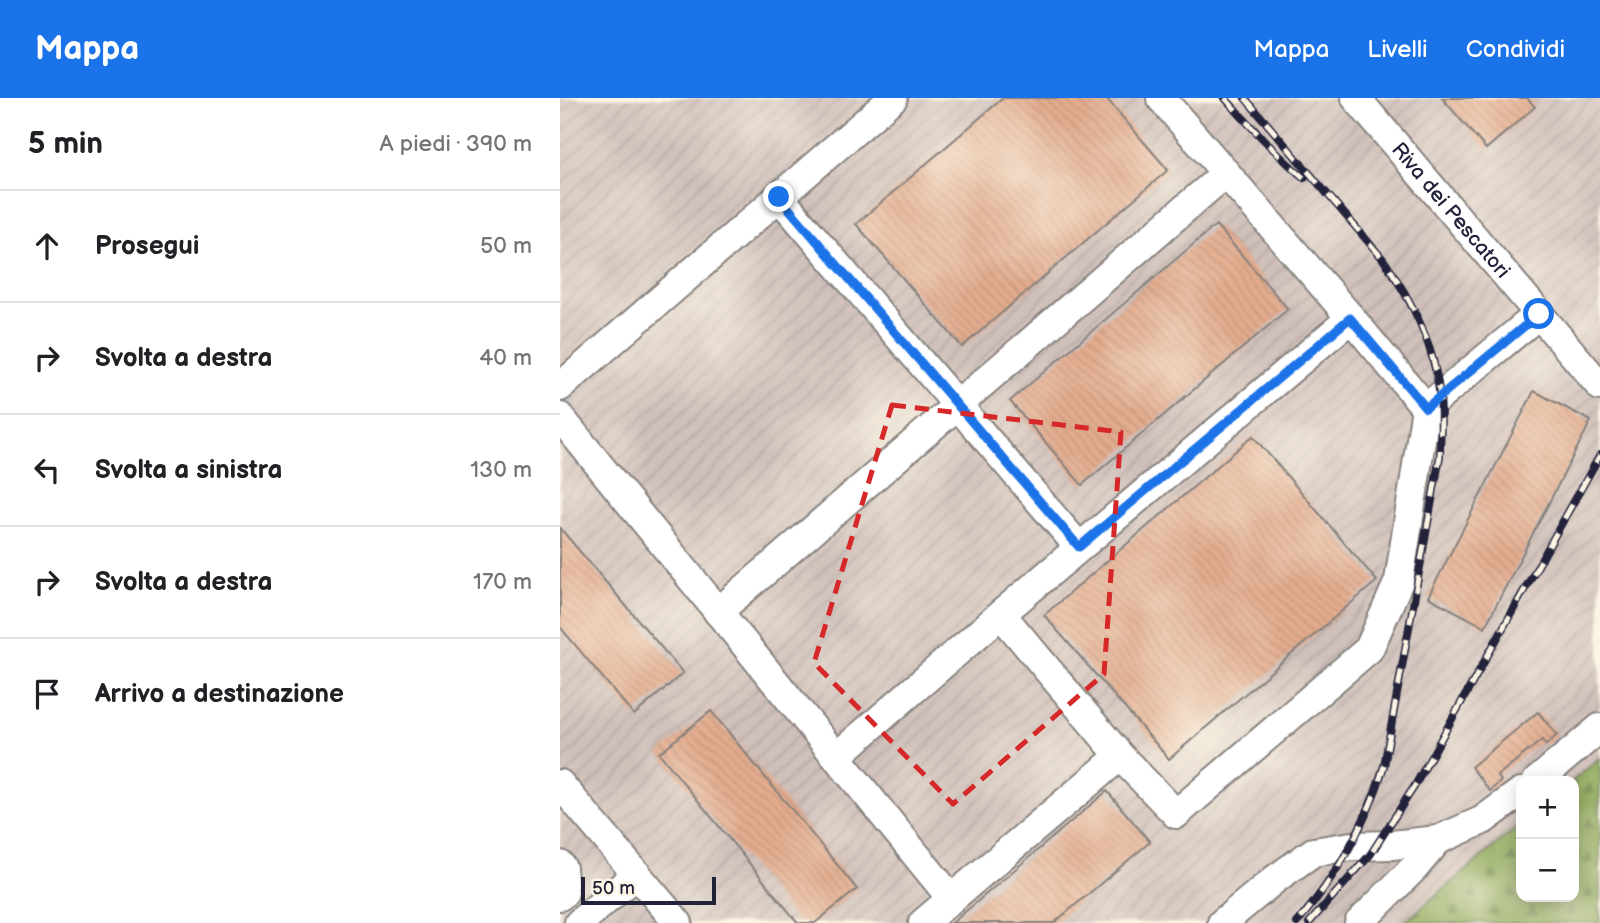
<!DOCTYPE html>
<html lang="it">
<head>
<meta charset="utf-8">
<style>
	body { margin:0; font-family:"Balsamiq Sans",sans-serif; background:#f6f6f6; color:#202124 }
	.controls { position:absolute; right:21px; bottom:21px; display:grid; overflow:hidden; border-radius:14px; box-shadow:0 4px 18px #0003 }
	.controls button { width:63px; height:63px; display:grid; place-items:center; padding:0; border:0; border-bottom:2px solid #e0e0e0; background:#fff; color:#202124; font:35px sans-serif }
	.scale { position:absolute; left:21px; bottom:18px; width:135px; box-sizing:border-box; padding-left:7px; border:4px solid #22223b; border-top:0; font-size:19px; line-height:24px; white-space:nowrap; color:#22223b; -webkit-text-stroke:5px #fcf5e5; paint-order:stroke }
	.stop { position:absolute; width:21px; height:21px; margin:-16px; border:5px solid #1a73e8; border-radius:50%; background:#fff }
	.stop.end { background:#1a73e8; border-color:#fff; box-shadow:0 2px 7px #0008 }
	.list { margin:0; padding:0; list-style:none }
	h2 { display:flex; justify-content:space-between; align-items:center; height:91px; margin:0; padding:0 28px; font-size:30px }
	h2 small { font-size:23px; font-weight:400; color:#757577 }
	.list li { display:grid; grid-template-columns:46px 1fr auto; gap:21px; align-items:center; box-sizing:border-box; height:112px; padding:0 28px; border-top:2px solid #e0e0e0 }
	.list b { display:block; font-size:26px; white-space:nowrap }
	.list em { font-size:23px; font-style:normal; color:#757577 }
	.icon { flex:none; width:38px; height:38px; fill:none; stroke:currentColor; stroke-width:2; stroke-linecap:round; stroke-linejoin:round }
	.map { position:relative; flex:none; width:1040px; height:825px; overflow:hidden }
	header { display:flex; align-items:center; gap:42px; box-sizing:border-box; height:98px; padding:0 35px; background:#1a73e8; color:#fff }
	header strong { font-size:33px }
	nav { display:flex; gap:38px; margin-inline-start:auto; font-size:24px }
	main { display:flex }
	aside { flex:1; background:#fff }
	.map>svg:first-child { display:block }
	.industrial { fill:url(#industrial-furrows) }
	.forest { fill:url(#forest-firs); stroke:#58654a; stroke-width:2 }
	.building { fill:url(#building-back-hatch) }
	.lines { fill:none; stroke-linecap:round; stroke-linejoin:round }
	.minor-casing { stroke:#88827e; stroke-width:32 }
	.minor { stroke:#fff; stroke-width:28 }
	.rail-casing { stroke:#22223b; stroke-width:8 }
	.rail { stroke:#fcf5e5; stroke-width:5; stroke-dasharray:16; stroke-linecap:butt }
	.route { stroke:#1a73e8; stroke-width:9 }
	.marked { fill:none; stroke:#d62828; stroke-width:5; stroke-dasharray:14 9; stroke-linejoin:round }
	.labels { text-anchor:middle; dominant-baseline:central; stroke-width:6; stroke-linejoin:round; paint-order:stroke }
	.street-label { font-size:21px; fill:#22223b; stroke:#fcf5e5 }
</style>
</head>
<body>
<header>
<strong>Mappa</strong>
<nav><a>Mappa</a><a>Livelli</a><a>Condividi</a></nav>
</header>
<main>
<aside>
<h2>5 min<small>A piedi · 390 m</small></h2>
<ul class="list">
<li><svg class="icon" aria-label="ahead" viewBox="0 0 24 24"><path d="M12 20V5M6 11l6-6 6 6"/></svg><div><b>Prosegui</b></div><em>50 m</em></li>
<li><svg class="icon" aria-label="right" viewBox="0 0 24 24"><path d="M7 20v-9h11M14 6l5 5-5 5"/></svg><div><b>Svolta a destra</b></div><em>40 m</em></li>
<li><svg class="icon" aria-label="left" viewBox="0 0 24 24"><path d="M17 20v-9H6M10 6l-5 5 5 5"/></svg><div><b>Svolta a sinistra</b></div><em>130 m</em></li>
<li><svg class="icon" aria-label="right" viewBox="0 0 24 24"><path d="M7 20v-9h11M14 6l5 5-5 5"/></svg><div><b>Svolta a destra</b></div><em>170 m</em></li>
<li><svg class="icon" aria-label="arrive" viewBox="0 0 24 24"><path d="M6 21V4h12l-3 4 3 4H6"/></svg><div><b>Arrivo a destinazione</b></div></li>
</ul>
</aside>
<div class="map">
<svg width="1040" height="825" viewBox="0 0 1040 825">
	<defs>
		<pattern id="industrial-furrows" width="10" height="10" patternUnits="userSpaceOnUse" patternTransform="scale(1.75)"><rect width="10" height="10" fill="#cfc0ba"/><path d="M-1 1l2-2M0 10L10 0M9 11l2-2" fill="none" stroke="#b1a5a1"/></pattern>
		<pattern id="forest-firs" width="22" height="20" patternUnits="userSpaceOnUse" patternTransform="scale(1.75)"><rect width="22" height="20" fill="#8da85a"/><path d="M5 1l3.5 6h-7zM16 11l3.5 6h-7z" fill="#73884c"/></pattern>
		<pattern id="building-back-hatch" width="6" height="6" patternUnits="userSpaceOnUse" patternTransform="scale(1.75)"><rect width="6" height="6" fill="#e3ac8e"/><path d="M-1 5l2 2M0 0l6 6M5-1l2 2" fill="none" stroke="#c2947b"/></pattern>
	</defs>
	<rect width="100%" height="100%" fill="#fcf5e5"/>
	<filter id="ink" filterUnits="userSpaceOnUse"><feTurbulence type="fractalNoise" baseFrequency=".0143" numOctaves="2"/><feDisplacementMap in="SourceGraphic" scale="14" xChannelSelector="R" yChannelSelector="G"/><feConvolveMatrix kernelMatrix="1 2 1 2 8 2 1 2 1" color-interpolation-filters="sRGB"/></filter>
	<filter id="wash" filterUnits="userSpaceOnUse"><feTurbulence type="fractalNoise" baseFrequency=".00686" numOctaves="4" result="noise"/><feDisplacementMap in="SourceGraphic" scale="28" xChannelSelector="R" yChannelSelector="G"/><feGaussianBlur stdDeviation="1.57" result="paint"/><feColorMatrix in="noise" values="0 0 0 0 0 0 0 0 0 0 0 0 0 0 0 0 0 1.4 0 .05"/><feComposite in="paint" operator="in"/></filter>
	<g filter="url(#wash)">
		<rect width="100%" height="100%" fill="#eee1c1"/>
		<path class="industrial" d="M 0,0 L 1040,0 L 1040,660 L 1012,683 L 961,683 L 961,726 L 843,825 L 0,825 Z"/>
		<path class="forest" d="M 1040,660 L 1040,825 L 843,825 L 961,726 L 961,799 L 1014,799 L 1014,683 L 1012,683 Z"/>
		<g id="blocks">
			<path class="building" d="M 443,0 L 546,0 L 608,72 L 402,249 L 296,126 Z
				M 882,0 L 967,0 L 975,9 L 926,51 Z
				M 656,127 L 728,211 L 522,387 L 450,303 Z
				M 974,293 L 1031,323 L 925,529 L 868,499 Z
				M 693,338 L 817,483 L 609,661 L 484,517 Z
				M 0,430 L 123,575 L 74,617 L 0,529 Z
				M 151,613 L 297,791 L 255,825 L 238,825 L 99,655 Z
				M 978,614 L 997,637 L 986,647 L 982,642 L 937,678 L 941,683 L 930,693 L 911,669 Z
				M 547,693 L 590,744 L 494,825 L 392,825 Z"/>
		</g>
	</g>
	<g filter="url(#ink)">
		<use href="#blocks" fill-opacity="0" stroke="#88827e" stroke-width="2"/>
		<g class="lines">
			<defs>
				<g id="minor">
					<path id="s1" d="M 796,0 L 1040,288"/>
					<path d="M 219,99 L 519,449"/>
					<path d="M 0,289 L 333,0"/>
					<path d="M 866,310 L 979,216"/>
					<path d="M 0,319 L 391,800"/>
					<path d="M 158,514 L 666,75"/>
					<path d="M 441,516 L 560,658 L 616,716 L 809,551 L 839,483 L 866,310 L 791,220 L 601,0"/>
					<path d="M 276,659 L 441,516 L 791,220"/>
					<path d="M 977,683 L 1040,630"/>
					<path d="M 0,686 L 118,825"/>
					<path d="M 0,767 L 2,770 L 4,794 L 0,798"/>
					<path d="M 19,825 L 77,776"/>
					<path d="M 363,825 L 560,658"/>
					<path d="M 662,825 L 714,782 L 753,754 L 792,748 L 832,747 L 878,742 L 923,722 L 961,694"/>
					<path d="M 799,825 L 855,769 L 878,742"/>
				</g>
			</defs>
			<use href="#minor" class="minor-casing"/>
			<use href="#minor" class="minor"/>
			<defs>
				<path id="rail" d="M 665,0 C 690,28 715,55 744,80
					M 685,0 L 823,161 C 853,204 874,246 880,299 C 882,319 880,339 880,358 L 824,668 C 806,727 777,778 737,825
					M 749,825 L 810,757 L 854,689 L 1040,357"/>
			</defs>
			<use href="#rail" class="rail-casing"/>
			<use href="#rail" class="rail"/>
		</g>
	</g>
	<g class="lines" filter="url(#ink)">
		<path class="route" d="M 219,99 L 519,449 L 790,220 L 866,310 L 979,216"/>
	</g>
	<path class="marked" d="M 332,307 L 561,334 L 544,576 L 393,706 L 254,565 Z"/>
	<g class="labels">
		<g class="street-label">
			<text stroke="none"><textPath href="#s1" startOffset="147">Riva dei Pescatori</textPath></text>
		</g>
	</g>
</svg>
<div class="controls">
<button>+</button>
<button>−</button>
</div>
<div class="scale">50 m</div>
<div class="stop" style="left:979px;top:216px"></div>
<div class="stop end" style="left:219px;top:99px"></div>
</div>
</main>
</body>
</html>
